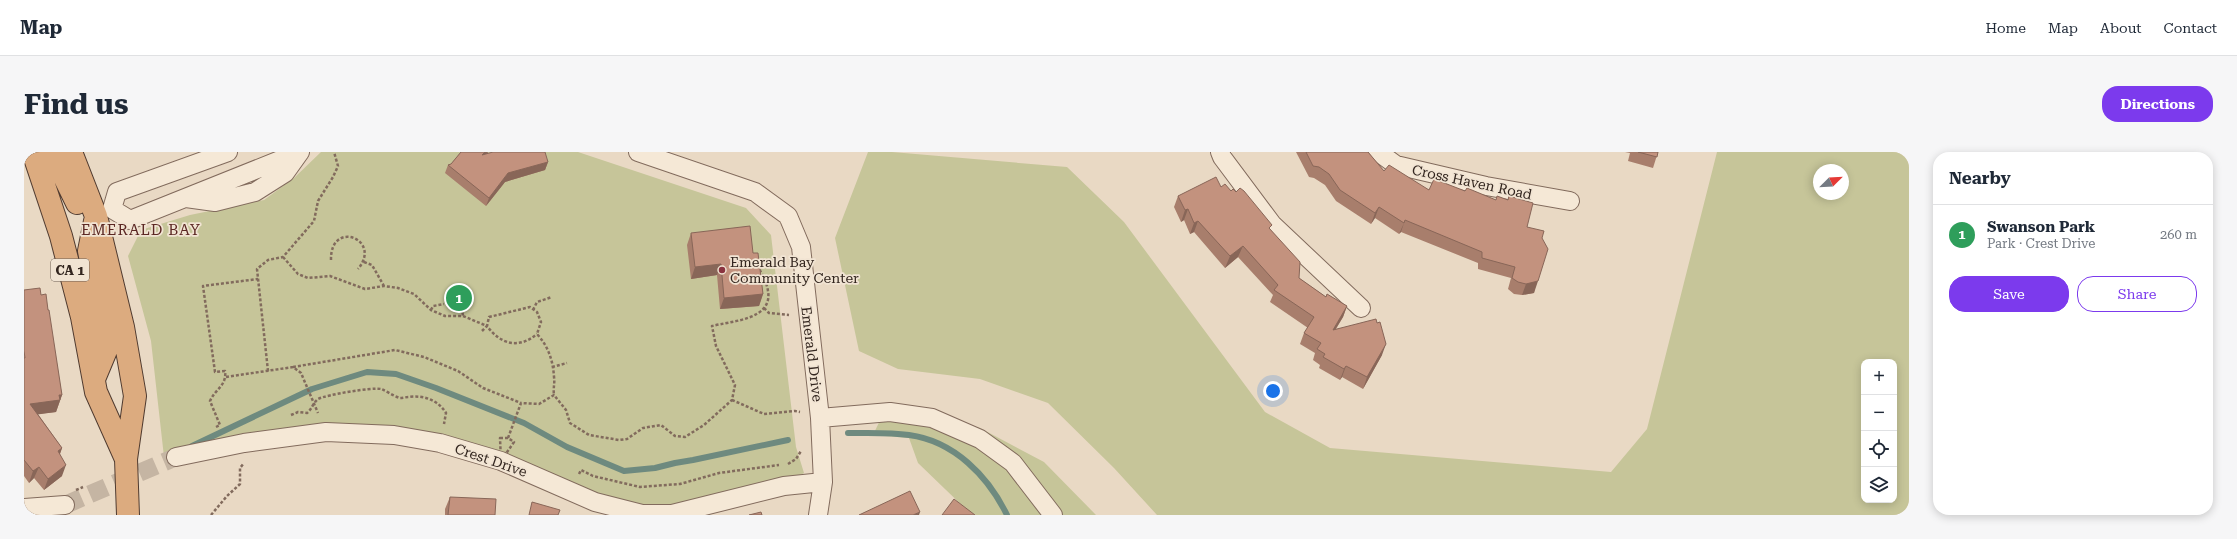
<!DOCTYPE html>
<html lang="en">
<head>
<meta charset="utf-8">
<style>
	body { margin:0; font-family:"Roboto Serif",serif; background:#f6f6f7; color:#1f2937 }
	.controls { position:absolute; right:12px; bottom:12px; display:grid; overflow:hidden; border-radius:8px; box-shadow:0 2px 10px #0003 }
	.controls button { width:36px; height:36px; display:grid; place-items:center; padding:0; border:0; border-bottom:1px solid #e0e1e3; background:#fff; color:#1f2937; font:20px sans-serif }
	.compass { position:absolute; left:1789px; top:12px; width:36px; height:36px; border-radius:50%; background:#fff; box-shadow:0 2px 10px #0003; rotate:66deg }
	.you { position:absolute; left:1249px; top:239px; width:14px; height:14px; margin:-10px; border:3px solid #fff; border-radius:50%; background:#1a73e8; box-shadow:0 0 0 6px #1a73e833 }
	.badge { display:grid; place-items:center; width:26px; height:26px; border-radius:50%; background:#7c3aed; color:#fff; font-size:13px; font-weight:700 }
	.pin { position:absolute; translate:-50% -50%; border:2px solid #fff; box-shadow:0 1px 4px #0006 }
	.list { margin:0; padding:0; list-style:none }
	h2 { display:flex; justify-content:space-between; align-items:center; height:52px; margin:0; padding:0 16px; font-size:17px }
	h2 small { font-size:13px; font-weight:400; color:#747a83 }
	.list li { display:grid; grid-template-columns:26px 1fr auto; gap:12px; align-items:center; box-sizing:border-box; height:60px; padding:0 16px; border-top:1px solid #e0e1e3 }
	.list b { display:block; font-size:15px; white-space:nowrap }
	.list p { margin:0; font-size:13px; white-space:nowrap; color:#747a83 }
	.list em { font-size:13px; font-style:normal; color:#747a83 }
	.actions { display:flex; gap:8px; padding:12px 16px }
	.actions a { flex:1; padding:9px 0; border:1px solid #7c3aed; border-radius:16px; text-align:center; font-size:14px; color:#7c3aed }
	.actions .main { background:#7c3aed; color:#fff }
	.icon { flex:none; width:22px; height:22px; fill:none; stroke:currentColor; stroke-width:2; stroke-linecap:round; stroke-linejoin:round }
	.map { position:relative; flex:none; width:1885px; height:363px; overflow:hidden; border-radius:16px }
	header { display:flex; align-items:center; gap:24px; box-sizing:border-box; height:56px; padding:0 20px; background:#fff; border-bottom:1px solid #e0e1e3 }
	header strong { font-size:19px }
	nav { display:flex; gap:22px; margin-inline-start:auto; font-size:14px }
	.intro { display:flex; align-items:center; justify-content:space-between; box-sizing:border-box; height:96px; padding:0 24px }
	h1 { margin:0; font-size:28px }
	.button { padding:10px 18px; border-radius:16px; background:#7c3aed; color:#fff; font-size:14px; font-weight:700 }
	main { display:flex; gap:24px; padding:0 24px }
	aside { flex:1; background:#fff; border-radius:16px; box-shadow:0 2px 10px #0003 }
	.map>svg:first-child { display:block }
	.green { fill:#c6c599; fill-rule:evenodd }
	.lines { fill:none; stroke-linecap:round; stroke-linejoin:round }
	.stream { stroke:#6e8a7f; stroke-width:6 }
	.minor-tunnel { stroke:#c5b5a3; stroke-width:18; stroke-dasharray:18 9; stroke-linecap:butt }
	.minor-casing { stroke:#826b5d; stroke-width:20 }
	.trunk-casing { stroke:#503b30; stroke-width:24 }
	.path { stroke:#826b5d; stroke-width:2.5; stroke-dasharray:3 2; stroke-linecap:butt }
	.minor { stroke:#f5e8d6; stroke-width:18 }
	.trunk { stroke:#dcab7f; stroke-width:22 }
	.wall { fill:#a87e6c }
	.shaded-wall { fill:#886658 }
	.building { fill:#c3927e; stroke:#886658 }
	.poi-dot { fill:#8a333f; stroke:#f1e4d3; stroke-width:1.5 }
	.labels { text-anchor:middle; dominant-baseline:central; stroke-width:3.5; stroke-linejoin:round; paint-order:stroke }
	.shield { fill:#f1e4d3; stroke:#6c5f55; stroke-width:1 }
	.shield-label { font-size:13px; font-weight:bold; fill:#33261f }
	.street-label { font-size:14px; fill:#33261f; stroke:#f1e4d3 }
	.poi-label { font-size:14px; fill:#33261f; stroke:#f1e4d3; text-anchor:start }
	.neighbourhood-label { font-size:15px; letter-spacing:1px; fill:#5b2723; stroke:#f1e4d3 }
</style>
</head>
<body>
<header>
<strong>Map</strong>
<nav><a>Home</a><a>Map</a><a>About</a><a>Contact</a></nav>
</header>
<div class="intro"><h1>Find us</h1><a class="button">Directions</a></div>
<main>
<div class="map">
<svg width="1885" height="363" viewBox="0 0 1885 363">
	<rect width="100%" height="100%" fill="#e9d9c4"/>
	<path class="green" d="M 297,0 L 554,0 L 722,56 L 747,83 L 772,295 L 780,321 L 760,332 L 649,357 L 620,356 L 574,345 L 479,305 L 302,274 L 140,305 L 127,189 L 104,104 L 117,78 L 166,63 L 240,48 L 270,26 Z
		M 844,0 L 868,0 L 1043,15 L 1100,70 L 1241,260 L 1306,296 L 1587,320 L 1623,277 L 1693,0 L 1885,0 L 1885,363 L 1133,363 L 1090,316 L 1024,251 L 956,227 L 874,217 L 835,199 L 811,86 ZM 1795,18 L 1819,18 L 1819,42 L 1795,42 ZM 1840,210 L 1870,210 L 1870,348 L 1840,348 Z
		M 861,258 L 930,269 L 956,276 L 1020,310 L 1072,363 L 948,363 L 894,311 L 885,286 L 849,283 Z"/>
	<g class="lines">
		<path class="stream" d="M 824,281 C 844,281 865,280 885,283 C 930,289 964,324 983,363
			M 168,294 L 288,237 L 343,220 L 372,222 L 412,236 L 500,271 L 543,295 L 600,319 L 631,316 L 651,311 L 669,308 L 764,288"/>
		<path class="minor-tunnel" d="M 41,353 L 152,305"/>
		<defs>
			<path id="minor" d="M 614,0 L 731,40 L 764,64 L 777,95 L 796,266 L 799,330 L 794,363
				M 1196,0 L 1198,5 L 1248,72 L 1337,156
				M 1354,0 L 1372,13 L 1462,34 L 1546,49
				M 162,46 L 191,50 L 231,40 L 261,21 L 276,0
				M 88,57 L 106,68 L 276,0
				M 88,57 L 93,40 L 204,0
				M 796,266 L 866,260 L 908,266 L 956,287 L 989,311 L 1029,363
				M 152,305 L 220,291 L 302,280 L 370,283 L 416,291 L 477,309 L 571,350 L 618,362 L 648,362 L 760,334 L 799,330
				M 0,356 L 41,353"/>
			<path id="trunk" d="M 9,0 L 37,84 L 58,165 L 72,240 L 102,307
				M 28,0 L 53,51
				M 47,0 L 72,64 L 99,175 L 111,244 L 102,307 L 104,363
				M 70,227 L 83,196 L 83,188 L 65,99 L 71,69"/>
		</defs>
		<use href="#minor" class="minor-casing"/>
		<use href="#trunk" class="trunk-casing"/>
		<path class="path" d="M 259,105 L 274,122 L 284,126 L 306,124 L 341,137 L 360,134 L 374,136 L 390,142 L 407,158 L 421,164 L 439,164 L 463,174 L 465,165 L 506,155 L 513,160 L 517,170 L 513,182 C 524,194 529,208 530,225 C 531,231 529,236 530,243
			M 307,108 C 306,67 359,87 334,117
			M 340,110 L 348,113 L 360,134
			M 740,129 L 762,127
			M 433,153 L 438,157 L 439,164
			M 740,156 L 745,161 L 765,163
			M 407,158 L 409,154 L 420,152
			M 509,158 L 513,150 L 528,145
			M 458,179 L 463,174 C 477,193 495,197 513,182
			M 269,215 L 371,198 L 400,205 L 434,219 L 459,236 L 497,251
			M 528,215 L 543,211
			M 244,219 L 233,117 L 244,108 L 259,105 L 290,69 L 294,49 L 309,25 L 314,14 L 310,0
			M 202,225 L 269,215 L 277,221 L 294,261
			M 708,248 L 740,262 L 771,259 L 776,260
			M 267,263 L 274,260 L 283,261 C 288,257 289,251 294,247 C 301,243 349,235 357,237 C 363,239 369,244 376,246 C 379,246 382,245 385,245 C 400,243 414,248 422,261 L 420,272
			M 192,275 L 196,273 L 186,249 C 191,237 203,234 201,219 L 191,220 L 179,134 L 234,127
			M 476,286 L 484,286 L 490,290 L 477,309 Z
			M 484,286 L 497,251 L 515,252 L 530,243 L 542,258 L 546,271 L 565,283 L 595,288 L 603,287 L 619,276 L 637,273 L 651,284 L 661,285 L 680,273 L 708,248 L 711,233 L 692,194 L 688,174 C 707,169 749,168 744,139 C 743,131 738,123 735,116
			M 764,312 L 772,307 L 777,299
			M 555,322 L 557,318 L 569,324 L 616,335 L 656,332 L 695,321 L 755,313
			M 52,338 L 59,335
			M 187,363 L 203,344 L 216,332 L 216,316 L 220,311"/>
		<use href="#minor" class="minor"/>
		<use href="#trunk" class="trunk"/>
	</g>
	<path class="wall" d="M 437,0 L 464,0 L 463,2 L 524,10 L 521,18 L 481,30 L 462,54 L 421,21 L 424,13 L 427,12 Z
		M 1272,0 L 1344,0 L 1360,19 L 1405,38 L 1441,39 L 1472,48 L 1484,48 L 1485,44 L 1503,75 L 1518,86 L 1510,141 L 1498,143 L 1490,142 L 1484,137 L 1487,126 L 1454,117 L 1454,111 L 1377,80 L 1375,82 L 1351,66 L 1347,72 L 1312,49 L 1301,33 L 1290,26 L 1285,25 Z
		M 1601,0 L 1634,0 L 1629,16 L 1604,9 L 1606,1 Z
		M 1197,35 L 1207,39 L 1246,77 L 1275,126 L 1302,145 L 1323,154 L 1319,165 L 1312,177 L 1358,203 L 1339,237 L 1318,225 L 1316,228 L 1295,216 L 1296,213 L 1289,208 L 1291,201 L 1276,192 L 1280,181 L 1284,176 L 1246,150 L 1249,143 L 1214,105 L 1201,116 L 1170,80 L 1166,82 L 1160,68 L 1157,70 L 1150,55 L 1154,44 Z
		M 667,81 L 729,101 L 739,142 L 735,154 L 696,157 L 693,123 L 667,127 L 663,93 Z
		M 0,138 L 17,143 L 24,158 L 38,243 L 32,260 L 14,262 L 38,296 L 36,302 L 38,324 L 20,338 L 10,326 L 5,331 L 0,324 Z
		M 426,345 L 471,363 L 421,363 L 421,357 Z"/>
	<path class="shaded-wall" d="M 461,0 L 464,0 L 455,12 L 458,3 Z
		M 524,10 L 521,18 L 481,30 L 462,54 L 465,46 L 484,21 Z
		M 1355,55 L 1351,66 L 1347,72 L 1351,61 Z
		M 1164,57 L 1160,68 L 1157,70 L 1161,58 Z
		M 1381,68 L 1377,80 L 1375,82 L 1380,71 Z
		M 1174,69 L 1170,80 L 1166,82 L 1170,71 Z
		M 1219,94 L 1214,105 L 1201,116 L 1206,104 Z
		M 697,112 L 693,123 L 667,127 L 671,115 Z
		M 1514,129 L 1510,141 L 1498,143 L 1502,132 Z
		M 739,142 L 735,154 L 696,157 L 700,146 Z
		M 1323,154 L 1319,165 L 1304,189 L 1309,178 Z
		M 1362,192 L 1358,203 L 1339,237 L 1343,225 Z
		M 1322,214 L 1318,225 L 1316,228 L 1320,217 Z
		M 35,243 L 38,243 L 32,260 L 2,264 L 6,252 Z
		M 38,296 L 34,307 L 34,299 Z
		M 42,313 L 38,324 L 20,338 L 24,327 Z
		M 15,315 L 10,326 L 5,331 L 9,319 Z
		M 896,360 L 895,363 L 889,363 Z"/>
	<path class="building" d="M 437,0 L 461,0 L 458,3 L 469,0 L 521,0 L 524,10 L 484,21 L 465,46 L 424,13 L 427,12 Z
		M 1282,0 L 1344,0 L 1360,19 L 1365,13 L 1405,38 L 1410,27 L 1441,39 L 1443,36 L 1472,48 L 1473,44 L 1484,48 L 1485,44 L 1509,51 L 1503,75 L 1520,79 L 1518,86 L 1524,97 L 1514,129 L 1502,132 L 1494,130 L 1488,126 L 1491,115 L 1458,106 L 1458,100 L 1381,68 L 1380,71 L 1355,55 L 1351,61 L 1316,38 L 1305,22 L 1295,15 L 1289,14 Z
		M 1614,0 L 1634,0 L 1633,5 Z
		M 1192,25 L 1197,35 L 1201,32 L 1207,39 L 1209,37 L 1212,40 L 1216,36 L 1220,39 L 1248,73 L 1245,76 L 1276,110 L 1275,126 L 1302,145 L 1303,142 L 1323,154 L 1309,178 L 1352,167 L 1353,171 L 1356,170 L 1362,192 L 1343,225 L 1322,214 L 1320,217 L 1299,205 L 1301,202 L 1293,197 L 1297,191 L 1280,181 L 1290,165 L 1250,138 L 1254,133 L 1219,94 L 1206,104 L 1174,69 L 1170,71 L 1164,57 L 1161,58 L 1154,44 Z
		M 726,74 L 729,101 L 734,101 L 739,142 L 700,146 L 697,112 L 671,115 L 667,81 Z
		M 16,136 L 17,143 L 22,142 L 24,158 L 25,158 L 38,243 L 35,243 L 36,248 L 6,252 L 38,296 L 34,299 L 42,313 L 24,327 L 15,315 L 9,319 L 0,308 L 0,206 L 1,206 L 0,199 L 0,138 Z
		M 886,339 L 896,360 L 889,363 L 835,363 Z
		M 426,345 L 472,347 L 471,363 L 424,363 Z
		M 930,347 L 951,363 L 918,363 Z
		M 508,350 L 536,358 L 534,363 L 505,363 Z
		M 737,360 L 738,363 L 725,363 Z"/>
	<circle class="poi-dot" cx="698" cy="118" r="4"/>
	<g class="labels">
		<rect class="shield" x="27" y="107" width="38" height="22" rx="3"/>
		<g class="shield-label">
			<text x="46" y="118">CA 1</text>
		</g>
		<g class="street-label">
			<text transform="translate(1448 30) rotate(12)">Cross Haven Road</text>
			<text transform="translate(788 202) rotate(83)">Emerald Drive</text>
			<text transform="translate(467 308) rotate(19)">Crest Drive</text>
		</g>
		<g class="poi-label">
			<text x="706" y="110">Emerald Bay<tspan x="706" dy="16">Community Center</tspan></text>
		</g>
		<g class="neighbourhood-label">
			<text x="117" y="78">EMERALD BAY</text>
		</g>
	</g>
</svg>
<div class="controls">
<button>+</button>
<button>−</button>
<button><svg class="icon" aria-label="locate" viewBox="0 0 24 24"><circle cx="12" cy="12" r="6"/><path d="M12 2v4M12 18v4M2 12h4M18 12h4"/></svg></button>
<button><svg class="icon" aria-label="layers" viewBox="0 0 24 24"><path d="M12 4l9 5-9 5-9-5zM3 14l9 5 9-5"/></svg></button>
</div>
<svg class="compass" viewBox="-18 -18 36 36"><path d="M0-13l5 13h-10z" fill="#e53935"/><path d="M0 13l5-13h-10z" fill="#747a83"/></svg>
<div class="you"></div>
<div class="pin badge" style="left:435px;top:146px;background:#2e9e5b">1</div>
</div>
<aside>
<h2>Nearby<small></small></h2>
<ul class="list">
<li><span class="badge" style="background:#2e9e5b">1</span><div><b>Swanson Park</b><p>Park · Crest Drive</p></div><em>260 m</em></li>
</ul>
<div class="actions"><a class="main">Save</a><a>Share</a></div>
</aside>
</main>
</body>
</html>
